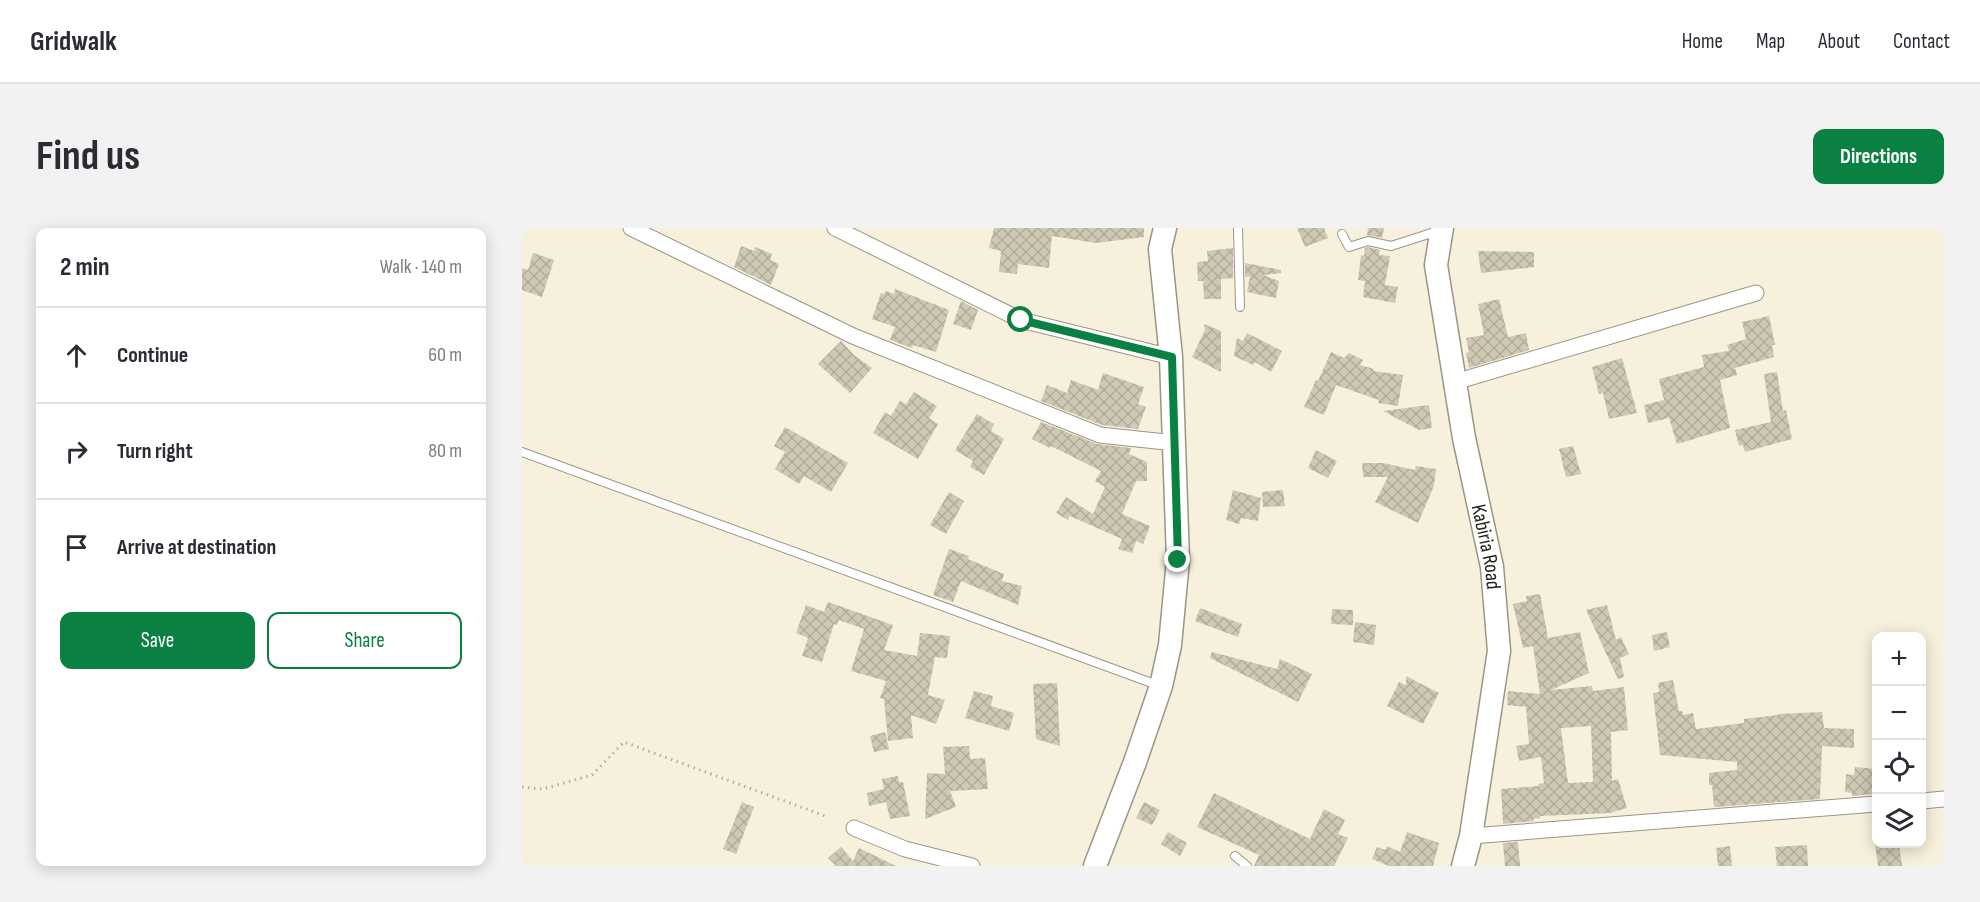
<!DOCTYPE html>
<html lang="en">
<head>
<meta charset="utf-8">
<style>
	body { margin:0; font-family:"Sofia Sans Condensed",sans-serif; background:#f2f2f3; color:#2b2b33 }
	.controls { position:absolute; right:18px; bottom:18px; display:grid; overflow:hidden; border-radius:12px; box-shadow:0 3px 15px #0003 }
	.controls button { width:54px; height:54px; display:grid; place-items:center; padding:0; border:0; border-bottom:2px solid #e1e1e2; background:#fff; color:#2b2b33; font:30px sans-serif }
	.stop { position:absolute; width:18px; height:18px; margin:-14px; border:4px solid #0b8043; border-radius:50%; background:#fff }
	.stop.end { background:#0b8043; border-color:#fff; box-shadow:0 2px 6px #0008 }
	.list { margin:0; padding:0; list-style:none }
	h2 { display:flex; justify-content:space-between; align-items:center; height:78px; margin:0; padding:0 24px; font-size:26px }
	h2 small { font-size:20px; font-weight:400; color:#7c7c81 }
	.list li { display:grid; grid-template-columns:39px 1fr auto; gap:18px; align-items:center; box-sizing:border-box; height:96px; padding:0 24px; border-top:2px solid #e1e1e2 }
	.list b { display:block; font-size:22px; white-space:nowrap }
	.list em { font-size:20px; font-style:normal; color:#7c7c81 }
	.actions { display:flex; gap:12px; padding:18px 24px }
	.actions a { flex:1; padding:14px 0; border:2px solid #0b8043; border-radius:12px; text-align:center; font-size:21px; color:#0b8043 }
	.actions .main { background:#0b8043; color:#fff }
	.icon { flex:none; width:33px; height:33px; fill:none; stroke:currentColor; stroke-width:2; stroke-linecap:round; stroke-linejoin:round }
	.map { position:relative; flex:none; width:1422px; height:638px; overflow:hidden; border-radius:12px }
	header { display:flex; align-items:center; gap:36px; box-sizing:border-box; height:84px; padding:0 30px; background:#fff; border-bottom:2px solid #e1e1e2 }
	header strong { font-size:28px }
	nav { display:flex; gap:33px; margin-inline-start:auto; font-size:21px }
	.intro { display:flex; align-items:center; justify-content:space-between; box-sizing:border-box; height:144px; padding:0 36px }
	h1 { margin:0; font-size:42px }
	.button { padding:15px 27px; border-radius:12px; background:#0b8043; color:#fff; font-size:21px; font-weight:700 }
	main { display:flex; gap:36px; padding:0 36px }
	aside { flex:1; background:#fff; border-radius:12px; box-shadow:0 3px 15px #0003 }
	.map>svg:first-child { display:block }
	.building { fill:url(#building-cross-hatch); fill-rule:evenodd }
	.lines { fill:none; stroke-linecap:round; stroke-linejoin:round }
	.service-casing { stroke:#9b9683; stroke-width:10 }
	.minor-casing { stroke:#9b9683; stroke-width:17 }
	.secondary-casing { stroke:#9b9683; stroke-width:25 }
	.path { stroke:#b4af9f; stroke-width:3; stroke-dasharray:1.5 4.5; stroke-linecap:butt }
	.service { stroke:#fff; stroke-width:8 }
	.minor { stroke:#fff; stroke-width:15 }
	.secondary { stroke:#fff; stroke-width:22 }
	.route { stroke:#0b8043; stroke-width:8 }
	.labels { text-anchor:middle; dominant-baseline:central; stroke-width:4.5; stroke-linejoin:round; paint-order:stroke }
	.street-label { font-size:21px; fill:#211f17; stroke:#f6f0dc }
</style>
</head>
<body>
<header>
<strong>Gridwalk</strong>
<nav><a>Home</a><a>Map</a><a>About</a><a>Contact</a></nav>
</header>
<div class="intro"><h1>Find us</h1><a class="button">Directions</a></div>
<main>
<aside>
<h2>2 min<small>Walk · 140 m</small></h2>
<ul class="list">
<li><svg class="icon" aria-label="ahead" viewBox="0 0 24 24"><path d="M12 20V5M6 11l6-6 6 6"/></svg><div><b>Continue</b></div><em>60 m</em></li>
<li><svg class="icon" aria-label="right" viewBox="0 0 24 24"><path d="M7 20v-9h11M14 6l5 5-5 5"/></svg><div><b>Turn right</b></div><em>80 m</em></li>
<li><svg class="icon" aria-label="arrive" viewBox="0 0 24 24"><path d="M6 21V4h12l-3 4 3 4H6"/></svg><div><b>Arrive at destination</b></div></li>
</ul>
<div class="actions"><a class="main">Save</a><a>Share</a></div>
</aside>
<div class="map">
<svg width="1422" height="638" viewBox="0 0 1422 638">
	<defs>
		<pattern id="building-cross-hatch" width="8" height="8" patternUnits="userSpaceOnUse" patternTransform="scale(1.5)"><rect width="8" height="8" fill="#cec9b5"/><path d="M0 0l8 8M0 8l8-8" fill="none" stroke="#b1ac9b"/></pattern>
	</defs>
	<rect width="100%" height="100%" fill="#f6f0dc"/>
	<path class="building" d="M 472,0 L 622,0 L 622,9 L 574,15 L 530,8 L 530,6 L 527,40 L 496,36 L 495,46 L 477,44 L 479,23 L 467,20 Z
		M 775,0 L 802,0 L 806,10 L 783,19 Z
		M 846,0 L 862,0 L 860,10 L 845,7 Z
		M 219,18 L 232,23 L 233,19 L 250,26 L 248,32 L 257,36 L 249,57 L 212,39 Z
		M 846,19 L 858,22 L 857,27 L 868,28 L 863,57 L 876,59 L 873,75 L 841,69 L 843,53 L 836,52 L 839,27 L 842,28 L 843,20 Z
		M 711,20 L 711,50 L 699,51 L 699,71 L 682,71 L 681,53 L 676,53 L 675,34 L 686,33 L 685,23 Z
		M 956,23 L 1012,24 L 1012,39 L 959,45 Z
		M 11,25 L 32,32 L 20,69 L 0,62 L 0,40 L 6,42 Z
		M 723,35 L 759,42 L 759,45 L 741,47 L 757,53 L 754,70 L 725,64 L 728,48 L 723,49 Z
		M 373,61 L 427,82 L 414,124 L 391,117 L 390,120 L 368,112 L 373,99 L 350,91 L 359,65 L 362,66 L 364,63 L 372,66 Z
		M 977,71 L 986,109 L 1004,105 L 1007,122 L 947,140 L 944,125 L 947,124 L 944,110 L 962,107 L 956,76 Z
		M 439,73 L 456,82 L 449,102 L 431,96 Z
		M 1247,88 L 1253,117 L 1250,117 L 1252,129 L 1213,140 L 1215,147 L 1198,152 L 1208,200 L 1155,216 L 1147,190 L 1126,195 L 1122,177 L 1142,172 L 1137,151 L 1182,139 L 1180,127 L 1207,123 L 1205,117 L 1224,111 L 1220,94 Z
		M 682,96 L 699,103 L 699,144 L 670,129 L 683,102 Z
		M 725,105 L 760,123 L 749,144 L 733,134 L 731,137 L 712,128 L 715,110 L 721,113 Z
		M 319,113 L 332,127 L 350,140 L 328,165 L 296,136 Z
		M 809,124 L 822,130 L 827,125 L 841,132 L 838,137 L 852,141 L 851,143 L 881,147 L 876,178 L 856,175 L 857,172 L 814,157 L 802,187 L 782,179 L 794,152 L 796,153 Z
		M 1100,130 L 1115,185 L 1087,191 L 1081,165 L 1077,166 L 1070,139 Z
		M 1255,144 L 1261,183 L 1264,182 L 1270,211 L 1223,224 L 1221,217 L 1217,218 L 1213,202 L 1249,194 L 1242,146 Z
		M 581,145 L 622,159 L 616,176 L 624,179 L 616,201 L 580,197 L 519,173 L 525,157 L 545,165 L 549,152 L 576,162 Z
		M 392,164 L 415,178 L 407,190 L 416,196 L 396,231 L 351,205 L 363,184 L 369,188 L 378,173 L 384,176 Z
		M 907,177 L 910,200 L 897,202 L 861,183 Z
		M 455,186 L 472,196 L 469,203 L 482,211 L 462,247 L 448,239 L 451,233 L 433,222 Z
		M 519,194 L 575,216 L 609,220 L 607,226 L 625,234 L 625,253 L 614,253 L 600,286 L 628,298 L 621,316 L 614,313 L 610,325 L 596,321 L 600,311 L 548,288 L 546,292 L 534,285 L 544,269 L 571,286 L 583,259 L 573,253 L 579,243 L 529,218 L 528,220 L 510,211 Z
		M 263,199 L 326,235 L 309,264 L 282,248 L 277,256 L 253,241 L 263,224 L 252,218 Z
		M 1051,218 L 1059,246 L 1044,249 L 1037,221 Z
		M 794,222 L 815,233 L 806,250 L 786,240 Z
		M 840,235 L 861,235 L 893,242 L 894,238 L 914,241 L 912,258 L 896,295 L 853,274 L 866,249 L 841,249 Z
		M 711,262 L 739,270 L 736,293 L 719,290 L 717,296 L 704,292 Z
		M 761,262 L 763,278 L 741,279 L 740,264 Z
		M 427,264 L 442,273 L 424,306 L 408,297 Z
		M 427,321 L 447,328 L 446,331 L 482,346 L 480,353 L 500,358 L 496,377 L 439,353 L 431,374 L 411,367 Z
		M 1018,366 L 1026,410 L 1058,404 L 1067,445 L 1029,462 L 1070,458 L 1071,463 L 1102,459 L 1106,502 L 1089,504 L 1090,553 L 1096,551 L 1105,580 L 1088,585 L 1018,588 L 1018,590 L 1011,591 L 1012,593 L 981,596 L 979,561 L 1017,558 L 1016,556 L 1022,555 L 1019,529 L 997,533 L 994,518 L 1007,516 L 1004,479 L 985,477 L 986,463 L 1018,466 L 1011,418 L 1001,420 L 991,376 L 1005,373 L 1004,368 ZM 1069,498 L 1071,554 L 1046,555 L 1039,500 Z
		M 306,374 L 371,397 L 362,422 L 395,428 L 398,405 L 428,408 L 425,430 L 413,429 L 406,467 L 423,472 L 414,496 L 389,487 L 391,510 L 366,513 L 362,471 L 358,470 L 364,453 L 329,443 L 342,401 L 317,392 L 315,397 L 312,396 L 300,434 L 280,428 L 286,410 L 274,405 L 284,377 L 302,384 Z
		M 1085,377 L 1094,412 L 1099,409 L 1107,426 L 1098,430 L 1102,449 L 1096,451 L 1064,382 Z
		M 678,380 L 720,396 L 716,409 L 673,393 Z
		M 810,381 L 831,382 L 831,397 L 809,396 Z
		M 833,394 L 854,397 L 852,417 L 831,414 Z
		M 1145,404 L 1148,419 L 1132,423 L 1130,407 Z
		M 690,424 L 755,441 L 758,431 L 790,446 L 776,474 L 688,430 Z
		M 884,448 L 917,465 L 901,496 L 865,478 L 877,454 L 884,457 Z
		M 1151,452 L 1157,483 L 1160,483 L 1161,487 L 1171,485 L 1174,501 L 1222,495 L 1222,491 L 1256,487 L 1256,486 L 1300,484 L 1302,500 L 1332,501 L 1332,520 L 1300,518 L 1298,571 L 1192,579 L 1190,557 L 1187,557 L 1187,545 L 1215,542 L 1215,534 L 1138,527 L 1131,465 L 1137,464 L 1136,455 Z
		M 535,455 L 538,518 L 514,511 L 511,456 Z
		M 452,463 L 471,468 L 469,478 L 492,485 L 487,503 L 443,490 Z
		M 363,504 L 367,521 L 352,524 L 348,508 Z
		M 447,518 L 448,531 L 463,530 L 466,561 L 428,563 L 434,579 L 403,591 L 405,545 L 423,546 L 421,519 Z
		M 1333,539 L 1354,541 L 1352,566 L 1330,568 L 1330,565 L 1323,564 L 1324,546 L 1332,547 Z
		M 376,548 L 377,554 L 381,554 L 388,588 L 368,591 L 364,574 L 347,578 L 345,565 L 362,561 L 360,551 Z
		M 692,565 L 788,611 L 802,581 L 823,592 L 816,606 L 826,610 L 812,638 L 732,638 L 737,627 L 675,599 Z
		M 220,574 L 232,579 L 214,626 L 201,621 Z
		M 622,574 L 638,582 L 630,597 L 614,590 Z
		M 646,604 L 665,615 L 658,628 L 639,616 Z
		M 885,604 L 917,615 L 911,638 L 867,638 L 850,631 L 855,619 L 863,622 L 865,618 L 878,624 Z
		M 996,614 L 998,638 L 983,638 L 981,615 Z
		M 1353,615 L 1377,615 L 1380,638 L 1356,638 Z
		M 1285,617 L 1286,638 L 1255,638 L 1253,619 Z
		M 1208,618 L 1210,638 L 1196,638 L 1194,620 Z
		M 319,619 L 331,633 L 337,620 L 374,638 L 314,638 L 306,630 Z"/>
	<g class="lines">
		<defs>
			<path id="service" d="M 716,0 L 718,79
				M 820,6 L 827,19 L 846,13 L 869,18 L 916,3
				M 0,224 L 638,458
				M 713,628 L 725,638"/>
			<path id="minor" d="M 109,0 L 331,108 L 578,207 L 653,215
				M 313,0 L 499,92 L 649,129
				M 933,154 L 1234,65
				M 1400,573 L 1422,571
				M 332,600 L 383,621 L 450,638
				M 949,608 L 1354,576"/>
			<g id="secondary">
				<path id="s1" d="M 920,0 L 914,37 L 942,210 L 970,339 L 977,423 L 949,608 L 941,638"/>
				<path d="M 573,638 L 613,534 L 639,458 L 648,417 L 656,332 L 649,129 L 638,21 L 643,0"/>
			</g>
		</defs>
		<use href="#service" class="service-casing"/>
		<use href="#minor" class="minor-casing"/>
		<use href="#secondary" class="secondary-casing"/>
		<path class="path" d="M 0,559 L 21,561 L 70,547 L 102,514 L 306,589"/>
		<use href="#service" class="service"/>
		<use href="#minor" class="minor"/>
		<use href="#secondary" class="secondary"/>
	</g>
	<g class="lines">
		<path class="route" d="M 499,92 L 650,129 L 656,332"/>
	</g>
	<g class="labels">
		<g class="street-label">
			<text stroke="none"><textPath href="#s1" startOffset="324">Kabiria Road</textPath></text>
		</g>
	</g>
</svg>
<div class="controls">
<button>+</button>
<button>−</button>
<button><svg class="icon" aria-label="locate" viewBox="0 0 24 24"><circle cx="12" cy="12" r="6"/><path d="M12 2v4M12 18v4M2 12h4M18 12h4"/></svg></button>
<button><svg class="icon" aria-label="layers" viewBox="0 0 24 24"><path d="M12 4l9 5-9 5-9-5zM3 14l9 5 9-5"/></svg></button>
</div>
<div class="stop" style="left:499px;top:92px"></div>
<div class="stop end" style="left:656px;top:332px"></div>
</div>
</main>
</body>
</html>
